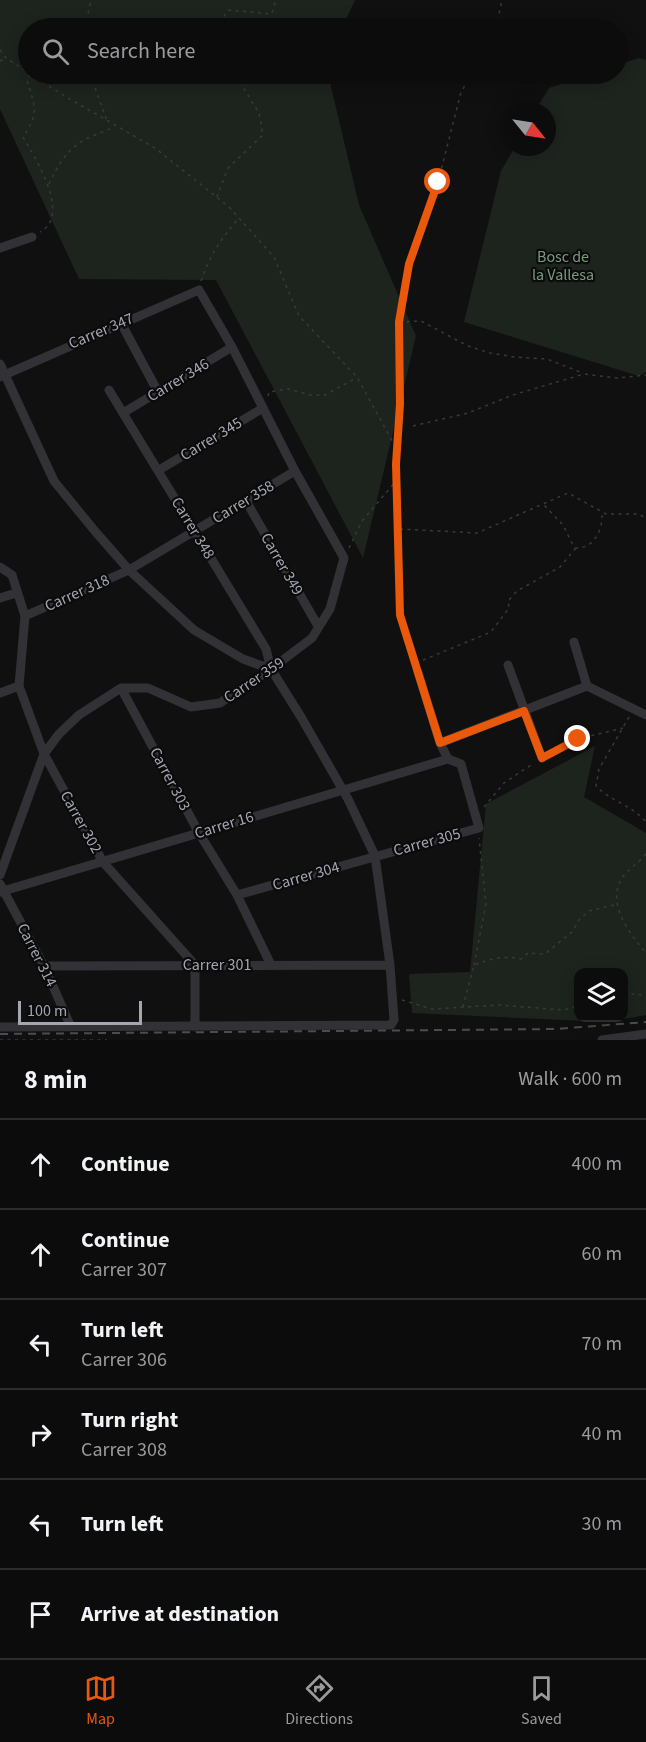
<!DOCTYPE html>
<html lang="en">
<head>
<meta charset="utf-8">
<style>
	body { margin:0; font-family:"Source Sans 3",sans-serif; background:#151516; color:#f1f3f6 }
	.controls { position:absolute; right:18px; bottom:18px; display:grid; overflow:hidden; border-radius:12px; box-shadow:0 3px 15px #0003 }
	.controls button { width:54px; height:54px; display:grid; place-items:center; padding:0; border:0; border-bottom:2px solid #2c2c2e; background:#0c0c0d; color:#f1f3f6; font:30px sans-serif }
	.compass { position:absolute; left:502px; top:102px; width:54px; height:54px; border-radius:50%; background:#0c0c0d; box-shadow:0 3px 15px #0003; rotate:120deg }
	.scale { position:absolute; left:18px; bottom:15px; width:124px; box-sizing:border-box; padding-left:6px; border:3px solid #a3a7b1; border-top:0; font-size:16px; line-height:21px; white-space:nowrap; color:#a3a7b1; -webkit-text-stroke:4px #0b0b0c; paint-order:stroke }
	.stop { position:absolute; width:18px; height:18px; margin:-14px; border:4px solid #ea580c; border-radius:50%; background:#fff }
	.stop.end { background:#ea580c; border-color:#fff; box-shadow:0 2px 6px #0008 }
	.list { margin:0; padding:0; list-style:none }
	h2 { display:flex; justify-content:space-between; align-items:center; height:78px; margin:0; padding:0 24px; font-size:26px }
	h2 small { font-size:20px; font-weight:400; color:#9a9b9d }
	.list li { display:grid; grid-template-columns:39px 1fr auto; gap:18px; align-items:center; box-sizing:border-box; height:90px; padding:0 24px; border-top:2px solid #2c2c2e }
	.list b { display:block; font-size:22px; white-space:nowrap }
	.list p { margin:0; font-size:20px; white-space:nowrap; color:#9a9b9d }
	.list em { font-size:20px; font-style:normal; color:#9a9b9d }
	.icon { flex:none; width:33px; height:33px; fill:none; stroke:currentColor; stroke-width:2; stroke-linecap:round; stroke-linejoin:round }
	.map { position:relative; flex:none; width:646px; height:1040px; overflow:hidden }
	.search { position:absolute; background:#0c0c0d; box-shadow:0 3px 15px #0003; left:18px; right:18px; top:18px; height:66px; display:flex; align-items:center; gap:15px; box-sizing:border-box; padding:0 21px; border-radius:33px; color:#9a9b9d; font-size:22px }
	.sheet { height:618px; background:#0c0c0d }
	nav { display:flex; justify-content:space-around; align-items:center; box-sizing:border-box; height:84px; border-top:2px solid #2c2c2e; background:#0c0c0d; font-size:16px; color:#9a9b9d }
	nav a { display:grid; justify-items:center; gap:3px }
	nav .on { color:#ea580c }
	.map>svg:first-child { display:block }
	.green { fill:#1d241e; fill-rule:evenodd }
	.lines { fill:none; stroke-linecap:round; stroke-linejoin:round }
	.path { stroke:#38393d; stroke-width:1.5; stroke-dasharray:3 4.5; stroke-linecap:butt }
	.street { stroke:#323236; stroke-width:9 }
	.rail { stroke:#4b4c51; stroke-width:2; stroke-dasharray:8 6; stroke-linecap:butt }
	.route { stroke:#ea580c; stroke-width:8 }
	.labels { text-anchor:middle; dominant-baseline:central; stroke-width:4.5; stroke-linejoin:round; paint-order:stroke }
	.park-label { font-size:16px; fill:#7b9a7d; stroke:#0b0b0c }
	.street-label { font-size:16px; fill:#a3a7b1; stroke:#0b0b0c }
</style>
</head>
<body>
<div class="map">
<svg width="646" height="1040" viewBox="0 0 646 1040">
	<rect width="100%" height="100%" fill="#101011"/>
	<path class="green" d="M 0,0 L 355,0 L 342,28 L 28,28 L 28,74 L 328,74 L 359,205 L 416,336 L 363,558 L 216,280 L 79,279 L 0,109 Z
		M 639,58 L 646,60 L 646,372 L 639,376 L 464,322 L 501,171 L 515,147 L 547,147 L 547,111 L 535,111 L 549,88 L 592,74 L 618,74 L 618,65 Z
		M 595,746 L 584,797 L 646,833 L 646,1015 L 607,1022 L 412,1013 L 409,974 L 470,972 L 486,804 ZM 624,972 L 624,1017 L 578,1017 L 578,972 Z"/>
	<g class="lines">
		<path class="path" d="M 85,28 L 91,0
			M 214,28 L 229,10 L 271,14 L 275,6 L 274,0
			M 496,28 L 502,0
			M 0,50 L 6,58 L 28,72
			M 0,61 L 6,58
			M 30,74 L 68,98 L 155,148 L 229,207 L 274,257 L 299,316 L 357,377 L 396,448
			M 30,74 L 27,80 C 35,108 40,111 23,137 C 35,158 72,215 40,232
			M 90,74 L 107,121
			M 49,184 C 58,165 68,147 88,138 C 97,134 106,131 114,127
			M 217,197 L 228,168 L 263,135 L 259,113 L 235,74
			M 201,281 C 210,255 220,240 238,219
			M 399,322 L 421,321 L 468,346 L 490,353 L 514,357 L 547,359 L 583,373
			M 268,396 L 269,392 L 288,389 L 310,395 L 325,395 L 356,378
			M 413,426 L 468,413 L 513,395 L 584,374 L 617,378 L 646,375
			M 400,529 L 477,533 L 568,493 L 606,514 L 638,514 L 646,518
			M 349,548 L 362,521 L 396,481
			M 575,548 C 593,549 602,532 602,516 L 605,513
			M 415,662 L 400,615 L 396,464 L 400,404 L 399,322 L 409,263 L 438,182 L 461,92 L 472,74
			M 416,663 L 491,632 L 509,608 L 508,601 L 517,591 L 560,567 L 575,549 L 563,525 L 543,504
			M 629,717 L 599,769 L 596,786 C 610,801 632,805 646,822
			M 550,753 L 578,739 L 623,728
			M 484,807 L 504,783 L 534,763
			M 646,854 C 640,861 632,867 625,874 C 603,900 629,933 646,953
			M 474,965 L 486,904 L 479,838
			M 624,996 L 633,994 L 646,995
			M 402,1000 L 432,1009 L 498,1005 L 564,1010 L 578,1006
			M 463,1007 L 474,965 C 491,959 503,955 521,959 L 528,953 L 545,954 L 573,931 L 579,920 L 589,911 L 618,904
			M 0,1040 L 107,1040"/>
		<path class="street" d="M 0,248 L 32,237
			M 121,323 L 158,392
			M 0,364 L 54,481 L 94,530 L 129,570 L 194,630 L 243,659 L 271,669 L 301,717 L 348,799 L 375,856 L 390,965 L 394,1020 L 391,1025 L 0,1027
			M 0,377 L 199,290 L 232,347 L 295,471 L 344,558 L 330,609 L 312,638 L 271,669 L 220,703 L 191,707 L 148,688 L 121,688 L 79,715 L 59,734 L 44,754 L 0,875
			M 109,390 L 266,649 L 271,669
			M 123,413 L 232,347
			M 159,470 L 263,408
			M 246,501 L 318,626
			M 0,567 L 12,575 L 25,616 L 19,686 L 44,754 L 103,862 L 195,965 L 195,1027
			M 0,598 L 16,593
			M 25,616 L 129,570 L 295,471
			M 574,642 L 587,686
			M 508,665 L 542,758
			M 418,672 L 440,743 L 448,759
			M 121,688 L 199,833 L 237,895 L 271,965
			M 0,693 L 19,686
			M 440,743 L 587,686 L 646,715
			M 0,884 L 44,966 L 71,1027
			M 0,892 L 448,759
			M 237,895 L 479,828 L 461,764 L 448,759
			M 44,966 L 390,965
			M 602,1040 L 646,1034"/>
		<path class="rail" d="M 0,1034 L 556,1029 L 646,1022"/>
	</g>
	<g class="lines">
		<path class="route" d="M 438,182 L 409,264 L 399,322 L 400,404 L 396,464 L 400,615 L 440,743 L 524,711 L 542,758 L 578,739"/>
	</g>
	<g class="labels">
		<g class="park-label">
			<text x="563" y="257">Bosc de<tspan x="563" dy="18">la Vallesa</tspan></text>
		</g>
		<g class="street-label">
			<text transform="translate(101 331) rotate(-23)">Carrer 347</text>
			<text transform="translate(178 380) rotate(-31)">Carrer 346</text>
			<text transform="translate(211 439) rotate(-31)">Carrer 345</text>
			<text transform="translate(243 502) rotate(-31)">Carrer 358</text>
			<text transform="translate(193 528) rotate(59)">Carrer 348</text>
			<text transform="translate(282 564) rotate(60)">Carrer 349</text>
			<text transform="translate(77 593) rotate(-24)">Carrer 318</text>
			<text transform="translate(254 680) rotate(-34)">Carrer 359</text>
			<text transform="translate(170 779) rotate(62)">Carrer 303</text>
			<text transform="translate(81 822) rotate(61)">Carrer 302</text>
			<text transform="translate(224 825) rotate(-17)">Carrer 16</text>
			<text transform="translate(427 842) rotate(-15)">Carrer 305</text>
			<text transform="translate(306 876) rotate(-16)">Carrer 304</text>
			<text transform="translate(37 955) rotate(63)">Carrer 314</text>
			<text x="217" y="965">Carrer 301</text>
		</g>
	</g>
</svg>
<div class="controls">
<button><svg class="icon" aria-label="layers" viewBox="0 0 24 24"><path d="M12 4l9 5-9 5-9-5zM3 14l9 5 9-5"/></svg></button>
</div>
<svg class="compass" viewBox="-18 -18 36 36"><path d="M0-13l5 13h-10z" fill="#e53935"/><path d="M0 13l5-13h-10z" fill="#9a9b9d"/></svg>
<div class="scale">100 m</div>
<div class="stop" style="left:438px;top:182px"></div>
<div class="stop end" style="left:578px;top:739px"></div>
<div class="search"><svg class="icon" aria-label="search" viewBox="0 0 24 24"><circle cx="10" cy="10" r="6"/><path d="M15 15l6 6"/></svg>Search here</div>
</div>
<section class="sheet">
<h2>8 min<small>Walk · 600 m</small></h2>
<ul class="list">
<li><svg class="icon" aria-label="ahead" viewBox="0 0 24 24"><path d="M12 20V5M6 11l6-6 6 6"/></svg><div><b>Continue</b></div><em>400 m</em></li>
<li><svg class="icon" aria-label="ahead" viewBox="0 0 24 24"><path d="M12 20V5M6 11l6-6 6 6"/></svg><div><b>Continue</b><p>Carrer 307</p></div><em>60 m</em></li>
<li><svg class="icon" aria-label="left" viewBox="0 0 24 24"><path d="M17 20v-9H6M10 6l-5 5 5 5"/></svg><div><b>Turn left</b><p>Carrer 306</p></div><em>70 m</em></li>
<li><svg class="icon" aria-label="right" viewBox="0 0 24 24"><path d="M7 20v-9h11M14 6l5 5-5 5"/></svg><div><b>Turn right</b><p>Carrer 308</p></div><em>40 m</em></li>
<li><svg class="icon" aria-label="left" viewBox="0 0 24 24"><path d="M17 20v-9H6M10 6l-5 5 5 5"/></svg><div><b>Turn left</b></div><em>30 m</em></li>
<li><svg class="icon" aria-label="arrive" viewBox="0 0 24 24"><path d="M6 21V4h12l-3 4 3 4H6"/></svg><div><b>Arrive at destination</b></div></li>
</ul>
</section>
<nav>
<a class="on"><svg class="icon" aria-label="map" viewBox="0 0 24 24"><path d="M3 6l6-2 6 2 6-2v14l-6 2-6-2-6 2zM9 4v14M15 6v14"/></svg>Map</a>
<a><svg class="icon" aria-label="directions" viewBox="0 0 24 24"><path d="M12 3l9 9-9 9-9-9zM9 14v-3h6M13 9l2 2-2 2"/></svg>Directions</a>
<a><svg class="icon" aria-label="saved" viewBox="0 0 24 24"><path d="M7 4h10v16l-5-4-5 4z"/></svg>Saved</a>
</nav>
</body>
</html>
